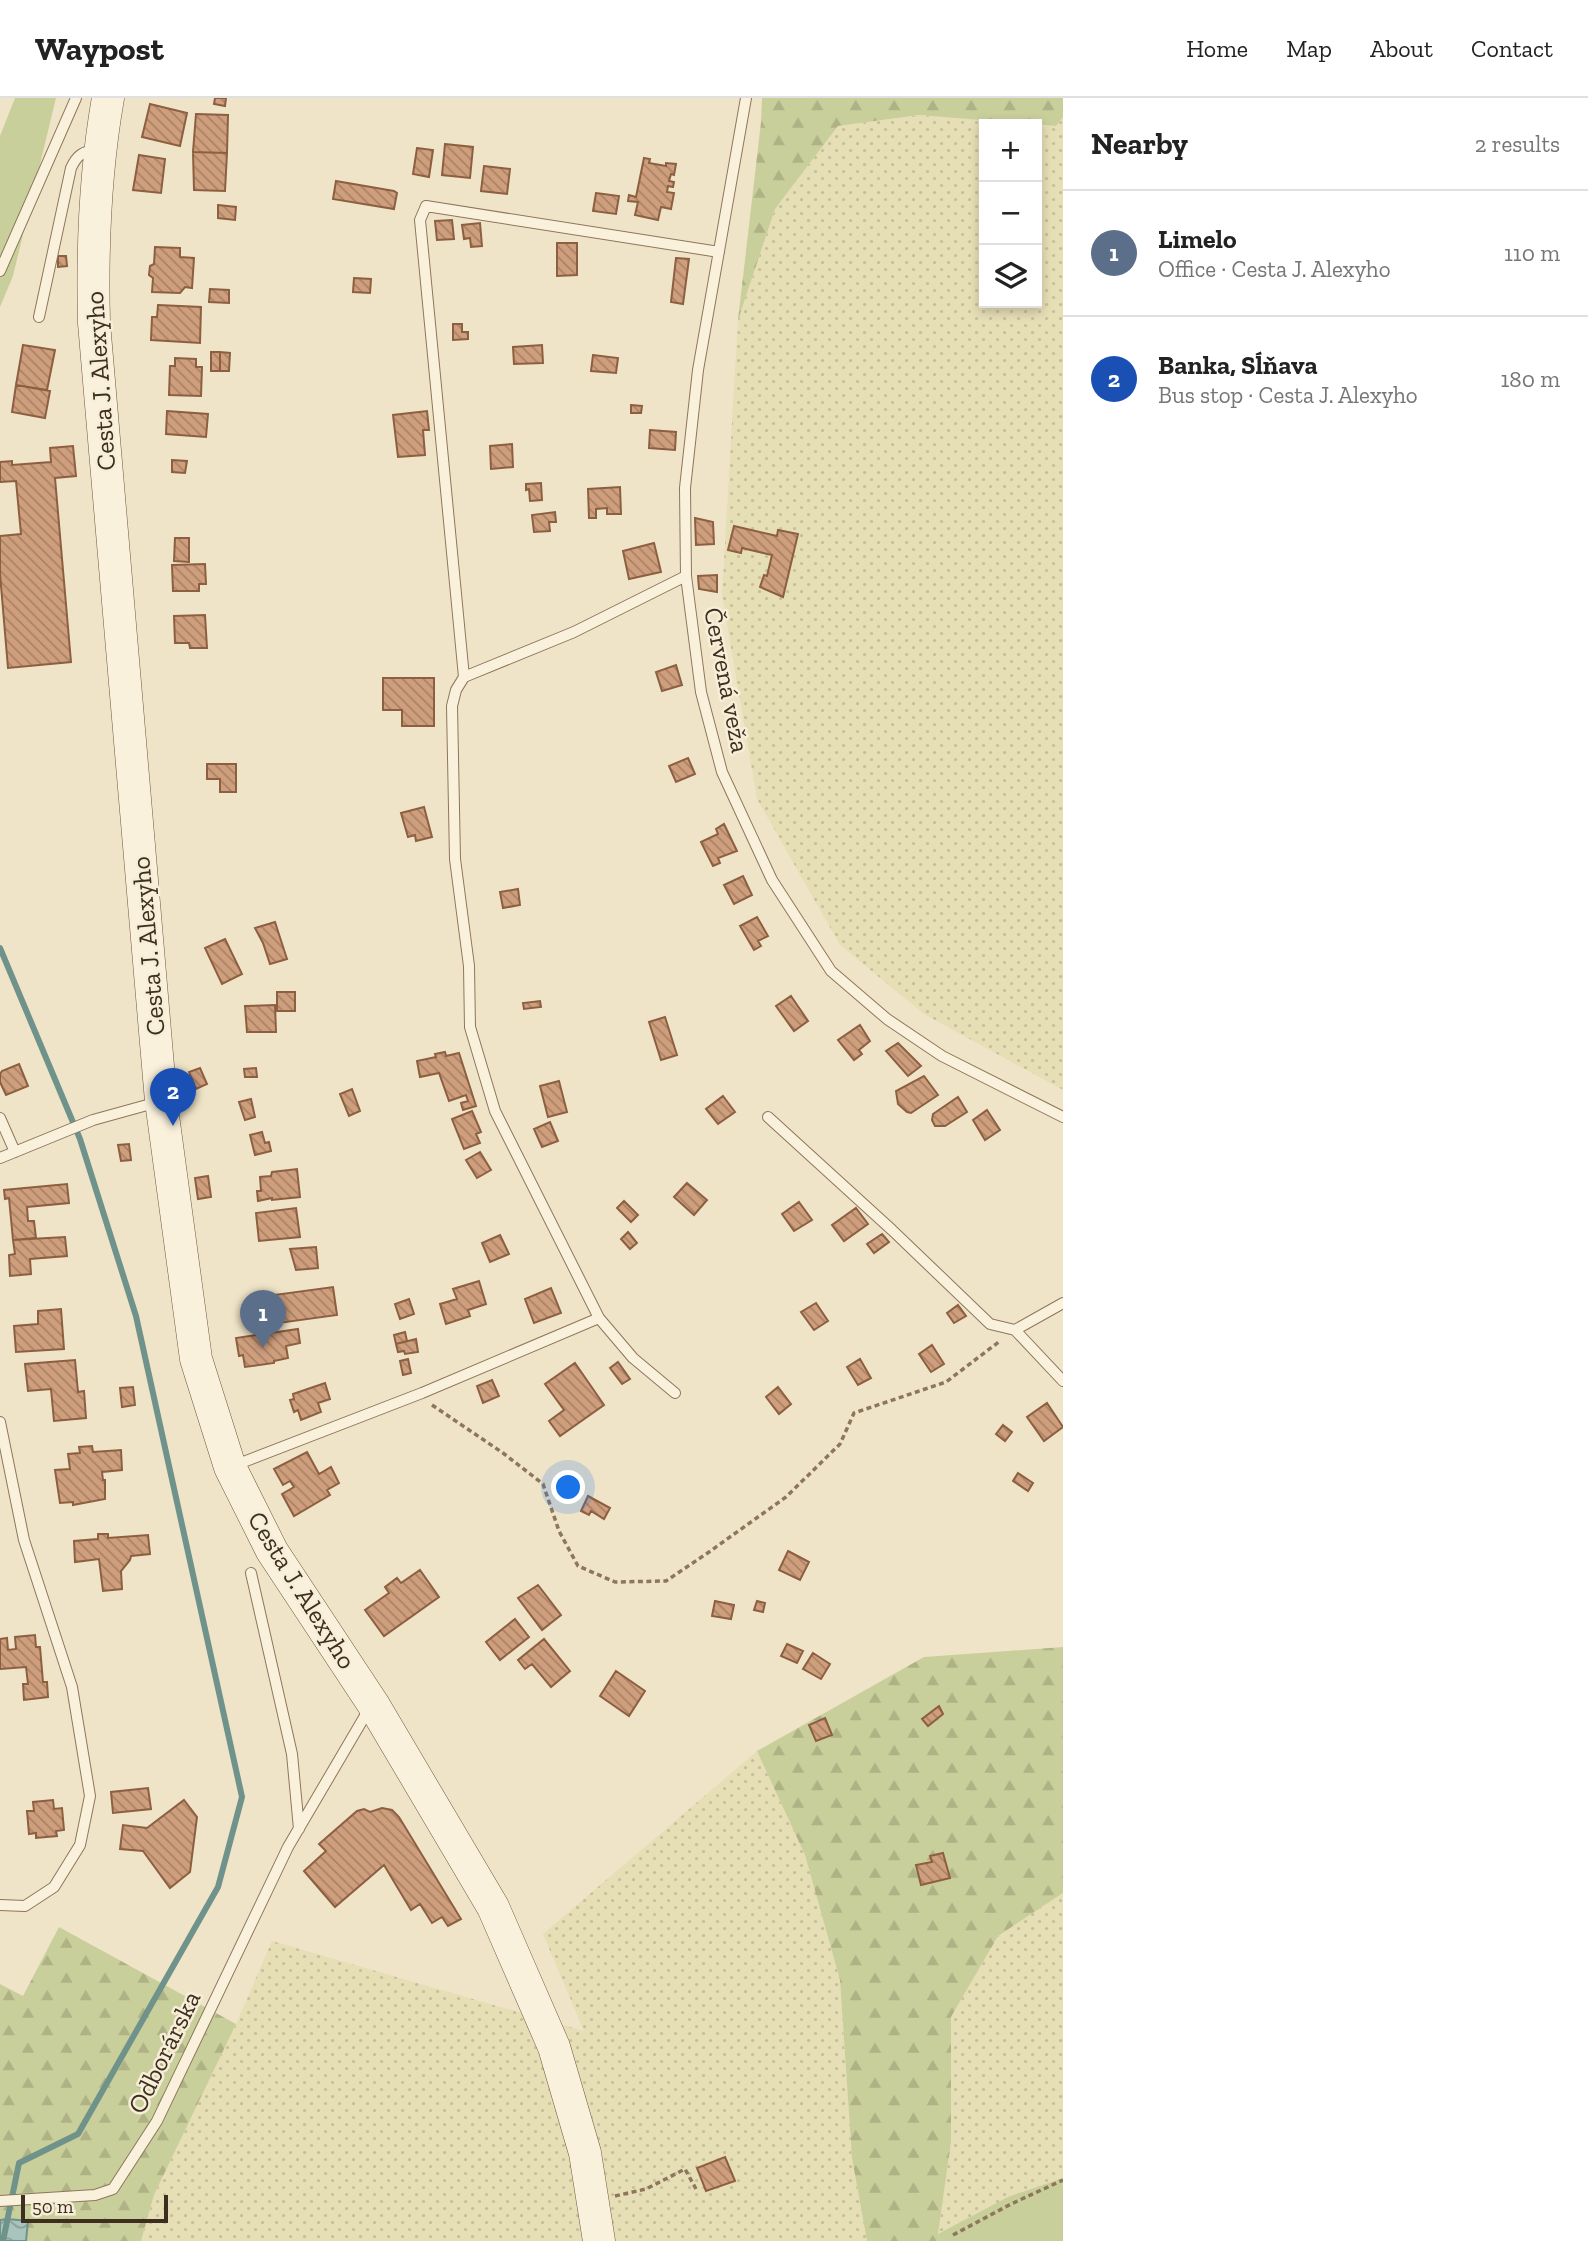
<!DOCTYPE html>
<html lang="en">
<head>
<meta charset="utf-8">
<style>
	body { margin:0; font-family:"Zilla Slab",serif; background:#f6f6f6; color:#222 }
	.controls { position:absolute; right:21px; top:21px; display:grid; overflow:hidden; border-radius:0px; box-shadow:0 4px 10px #0003 }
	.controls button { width:63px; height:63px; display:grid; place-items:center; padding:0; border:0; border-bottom:2px solid #e0e0e0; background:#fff; color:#222; font:35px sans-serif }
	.scale { position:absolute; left:21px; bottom:18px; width:147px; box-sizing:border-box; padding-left:7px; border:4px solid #3d2e20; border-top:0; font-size:19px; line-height:24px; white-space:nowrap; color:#3d2e20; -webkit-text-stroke:5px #f7eed8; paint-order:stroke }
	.you { position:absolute; left:569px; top:1390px; width:24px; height:24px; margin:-18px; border:5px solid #fff; border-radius:50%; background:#1a73e8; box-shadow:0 0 0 10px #1a73e833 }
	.badge { display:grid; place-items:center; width:46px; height:46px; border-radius:50%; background:#b45309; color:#fff; font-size:23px; font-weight:700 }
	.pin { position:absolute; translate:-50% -58px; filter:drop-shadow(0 2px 4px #0008) }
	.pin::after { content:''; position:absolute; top:37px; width:24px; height:21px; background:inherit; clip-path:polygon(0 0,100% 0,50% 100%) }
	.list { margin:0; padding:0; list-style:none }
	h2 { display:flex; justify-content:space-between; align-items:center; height:91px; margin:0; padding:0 28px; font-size:30px }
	h2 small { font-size:23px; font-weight:400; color:#767676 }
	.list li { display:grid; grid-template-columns:46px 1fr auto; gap:21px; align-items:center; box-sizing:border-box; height:126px; padding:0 28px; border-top:2px solid #e0e0e0 }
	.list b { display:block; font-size:26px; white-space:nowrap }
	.list p { margin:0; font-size:23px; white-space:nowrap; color:#767676 }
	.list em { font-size:23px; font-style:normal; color:#767676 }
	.icon { flex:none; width:38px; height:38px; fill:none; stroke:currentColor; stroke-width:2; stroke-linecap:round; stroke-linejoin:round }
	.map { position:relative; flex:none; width:1063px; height:2143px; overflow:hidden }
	header { display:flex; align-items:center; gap:42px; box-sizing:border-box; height:98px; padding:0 35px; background:#fff; border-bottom:2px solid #e0e0e0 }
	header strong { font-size:33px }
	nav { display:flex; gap:38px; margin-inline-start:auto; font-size:24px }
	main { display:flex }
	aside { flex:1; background:#fff }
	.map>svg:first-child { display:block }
	.farmland { fill:url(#farmland-dots) }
	.green { fill:#c9cf9b }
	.forest { fill:url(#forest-firs) }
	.water { fill:url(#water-waves); stroke:#6f938a; stroke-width:2 }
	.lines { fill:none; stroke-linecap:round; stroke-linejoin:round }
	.stream { stroke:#6f938a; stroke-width:6 }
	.building { fill:url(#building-back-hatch); stroke:#8d5f41; stroke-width:2 }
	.lane-casing { stroke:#8d765c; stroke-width:12 }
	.secondary-casing { stroke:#6f573f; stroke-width:33 }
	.path { stroke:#8d765c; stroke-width:3.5; stroke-dasharray:5 3.5; stroke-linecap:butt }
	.lane { stroke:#faf1dc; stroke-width:10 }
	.secondary { stroke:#faf1dc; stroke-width:32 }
	.labels { text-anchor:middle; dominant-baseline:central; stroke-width:5; stroke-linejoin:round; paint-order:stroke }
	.street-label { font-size:26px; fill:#3d2e20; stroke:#f7eed8 }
</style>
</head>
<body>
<header>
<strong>Waypost</strong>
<nav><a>Home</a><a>Map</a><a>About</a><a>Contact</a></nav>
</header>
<main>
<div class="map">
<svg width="1063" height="2143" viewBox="0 0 1063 2143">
	<defs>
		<pattern id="farmland-dots" width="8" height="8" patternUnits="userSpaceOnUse" patternTransform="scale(1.75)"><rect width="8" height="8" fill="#e6deb5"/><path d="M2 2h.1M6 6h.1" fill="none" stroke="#c6bf9b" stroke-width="1.8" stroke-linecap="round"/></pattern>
		<pattern id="forest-firs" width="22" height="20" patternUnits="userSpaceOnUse" patternTransform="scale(1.75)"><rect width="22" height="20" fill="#c9cf9b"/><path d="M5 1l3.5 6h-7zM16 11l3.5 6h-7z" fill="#aeb285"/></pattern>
		<pattern id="water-waves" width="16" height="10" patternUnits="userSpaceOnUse" patternTransform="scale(1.75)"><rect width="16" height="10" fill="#a9c4bc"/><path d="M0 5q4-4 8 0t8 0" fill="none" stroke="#8ba098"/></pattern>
		<pattern id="building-back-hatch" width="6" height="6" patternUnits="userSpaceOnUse" patternTransform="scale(1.75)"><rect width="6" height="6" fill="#cf9f7d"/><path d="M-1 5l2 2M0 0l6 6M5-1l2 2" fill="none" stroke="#a98266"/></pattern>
	</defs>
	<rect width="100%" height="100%" fill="#f0e4c8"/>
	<path class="farmland" d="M 919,17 L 1031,26 L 984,26 L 984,205 L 1037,205 L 1037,27 L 1056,28 L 1063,19 L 1063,992 L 924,916 L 840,847 L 757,701 L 722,497 L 738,222 L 775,111 L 838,28 Z
		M 757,1653 L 805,1757 L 840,1882 L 852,2060 L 867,2143 L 141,2143 L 154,2097 L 236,1926 L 272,1843 L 584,1933 L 543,1836 Z
		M 1063,1795 L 1063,2143 L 940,2143 L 938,2136 L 951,2044 L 951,1919 L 998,1838 Z"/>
	<path class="green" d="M 15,0 L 56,0 L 13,178 L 0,209 L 0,38 Z
		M 1063,2080 L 1063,2143 L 940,2143 L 938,2136 L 1008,2099 Z"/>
	<path class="forest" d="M 762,0 L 1063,0 L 1063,19 L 1056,28 L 919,17 L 838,28 L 775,111 L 738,222 L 761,24 Z
		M 1063,1549 L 1063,1795 L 998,1838 L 951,1919 L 951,2044 L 938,2136 L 940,2143 L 867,2143 L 852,2060 L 840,1882 L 805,1757 L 757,1653 L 924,1559 Z
		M 59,1829 L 236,1926 L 154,2097 L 141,2143 L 26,2143 L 27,2123 L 0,2122 L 0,1886 L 23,1898 Z"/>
	<path class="water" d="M 7,2121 L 28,2123 L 26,2143 L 0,2143 L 0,2122 Z"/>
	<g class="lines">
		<path class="stream" d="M 0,850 L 80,1041 L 136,1218 L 242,1699 L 218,1789 L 78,2036 L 19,2065 L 3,2143"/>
	</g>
	<path class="building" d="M 215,0 L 226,0 L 225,8 L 214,6 Z
		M 150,6 L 187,15 L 180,48 L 142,39 Z
		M 196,16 L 228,17 L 227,55 L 193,54 Z
		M 445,46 L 473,49 L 470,80 L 442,77 Z
		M 417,50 L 433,52 L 429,79 L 413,76 Z
		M 193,54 L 227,55 L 225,93 L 194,92 Z
		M 139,57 L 165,61 L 161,95 L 133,92 Z
		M 644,60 L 650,61 L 649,65 L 666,68 L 666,65 L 676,66 L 674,77 L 671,76 L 669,83 L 674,84 L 673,89 L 668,88 L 667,94 L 674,95 L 671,111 L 661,109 L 658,122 L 635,117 L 638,104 L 628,103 L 629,97 L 636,99 Z
		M 484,68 L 510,71 L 507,96 L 481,93 Z
		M 336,83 L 394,93 L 397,95 L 394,111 L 333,101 Z
		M 596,95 L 619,98 L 616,116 L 593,113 Z
		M 218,107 L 236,109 L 235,122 L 218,120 Z
		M 452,122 L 454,141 L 437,142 L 435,123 Z
		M 480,125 L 482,148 L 471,149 L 470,140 L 464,141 L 462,127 Z
		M 557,145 L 577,145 L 577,177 L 557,178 Z
		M 155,149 L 180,150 L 180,159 L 194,160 L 192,190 L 185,189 L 180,195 L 152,194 L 153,180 L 149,177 L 150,168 L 154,166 Z
		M 58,158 L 66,158 L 67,168 L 58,169 Z
		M 676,160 L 689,161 L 683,206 L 671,204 Z
		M 354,180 L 371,181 L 370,195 L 353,194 Z
		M 210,191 L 229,192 L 229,205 L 209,204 Z
		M 158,207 L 201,209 L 200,245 L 151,242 L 152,219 L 157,219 Z
		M 453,226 L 462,226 L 462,234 L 468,234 L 468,241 L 453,242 Z
		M 23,247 L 55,252 L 47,292 L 16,287 Z
		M 542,247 L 543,265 L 514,266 L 513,249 Z
		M 211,254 L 220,254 L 220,273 L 211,273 Z
		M 220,254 L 230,255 L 229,273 L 220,273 Z
		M 593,257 L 618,260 L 616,275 L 591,273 Z
		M 175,260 L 196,261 L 196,269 L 202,269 L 201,298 L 169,297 L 170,268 L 175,268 Z
		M 16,287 L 50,293 L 45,320 L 12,314 Z
		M 631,307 L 642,308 L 641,315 L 631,315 Z
		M 167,313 L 208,316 L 206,339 L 166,336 Z
		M 427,313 L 429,332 L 423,332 L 425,357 L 398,359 L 393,317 Z
		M 650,332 L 676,334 L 675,352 L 649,350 Z
		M 512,346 L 513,369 L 491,371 L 490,348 Z
		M 73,348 L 76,378 L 55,380 L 71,564 L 8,570 L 0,476 L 0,438 L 21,436 L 16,383 L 0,384 L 0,364 L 12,363 L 12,367 L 51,364 L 50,350 Z
		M 172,362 L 187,363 L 185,375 L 172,374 Z
		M 541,385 L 542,402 L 530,403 L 529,391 L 526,392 L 526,386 Z
		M 620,389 L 621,416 L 607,416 L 607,410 L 596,411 L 596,420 L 589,420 L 588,391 Z
		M 555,414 L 556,424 L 549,424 L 550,433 L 534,434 L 532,417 Z
		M 695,420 L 713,424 L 714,446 L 696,447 Z
		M 734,428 L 777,438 L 778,432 L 798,436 L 783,499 L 760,489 L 764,477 L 767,478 L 772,457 L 742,450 L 741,455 L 728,452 Z
		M 175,440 L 189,440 L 189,464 L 174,463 Z
		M 654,445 L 661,474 L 629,481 L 623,453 Z
		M 205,466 L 206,486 L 199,486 L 199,493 L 173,493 L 172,467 Z
		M 717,477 L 717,494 L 699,491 L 698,478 Z
		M 205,517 L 207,550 L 190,550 L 189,545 L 175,545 L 174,518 Z
		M 676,567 L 682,587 L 662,593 L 656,574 Z
		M 383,580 L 434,580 L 434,628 L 402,628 L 402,612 L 383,612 Z
		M 688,660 L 695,676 L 676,684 L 669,668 Z
		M 207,666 L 236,666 L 236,694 L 220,694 L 220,681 L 207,681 Z
		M 424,709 L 432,739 L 416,743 L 415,737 L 408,739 L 401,715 Z
		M 724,726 L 737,753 L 718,760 L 720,765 L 713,768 L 701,744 L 718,736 L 716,731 Z
		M 743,778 L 752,797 L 734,806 L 724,787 Z
		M 518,791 L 520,807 L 503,810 L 500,794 Z
		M 757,819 L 768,838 L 758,843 L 761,848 L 754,852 L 740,828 Z
		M 275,824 L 287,861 L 270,866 L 263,845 L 255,830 Z
		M 225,841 L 242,876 L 222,886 L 205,850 Z
		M 277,894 L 295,894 L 295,913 L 277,913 Z
		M 791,898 L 808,923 L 794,933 L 776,908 Z
		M 540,903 L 541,909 L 524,911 L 523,905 Z
		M 275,907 L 276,934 L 247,934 L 245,908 Z
		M 665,919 L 677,957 L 661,962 L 649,924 Z
		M 860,927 L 870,943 L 859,952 L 862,956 L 854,962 L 838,942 Z
		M 898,945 L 921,968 L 908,978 L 886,953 Z
		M 445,954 L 446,958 L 459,955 L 476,1008 L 463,1012 L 461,1005 L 468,1003 L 466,997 L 449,1003 L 439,975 L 420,979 L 417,963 L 436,959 L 435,956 Z
		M 19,966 L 28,988 L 6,997 L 0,984 L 0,976 L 2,973 Z
		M 200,970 L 207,986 L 196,991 L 189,974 Z
		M 256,970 L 257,979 L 245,979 L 244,971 Z
		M 924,978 L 938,997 L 911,1015 L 907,1014 L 898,1006 L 896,993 Z
		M 559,983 L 567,1014 L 548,1019 L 540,988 Z
		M 352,991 L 360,1013 L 349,1018 L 340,996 Z
		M 723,998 L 735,1014 L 718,1026 L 706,1011 Z
		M 958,999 L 967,1014 L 945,1028 L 935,1028 L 932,1022 L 933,1016 Z
		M 251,1001 L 255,1019 L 245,1022 L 239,1004 Z
		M 987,1012 L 1000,1032 L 985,1042 L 973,1022 Z
		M 472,1013 L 481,1034 L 476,1036 L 480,1045 L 464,1051 L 452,1021 Z
		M 550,1024 L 558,1043 L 542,1049 L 534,1031 Z
		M 262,1034 L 265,1045 L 269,1044 L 271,1053 L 255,1057 L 250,1037 Z
		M 129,1046 L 131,1062 L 121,1063 L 118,1047 Z
		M 480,1054 L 491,1072 L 477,1080 L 466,1062 Z
		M 297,1071 L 300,1099 L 272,1102 L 272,1100 L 258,1103 L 257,1093 L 261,1093 L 260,1079 L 271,1078 L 272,1074 Z
		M 208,1078 L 211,1099 L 198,1101 L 195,1080 Z
		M 687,1085 L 707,1102 L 694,1117 L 674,1099 Z
		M 67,1086 L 69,1105 L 27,1109 L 28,1123 L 34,1123 L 36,1140 L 13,1142 L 9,1100 L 5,1101 L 4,1092 Z
		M 624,1103 L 638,1117 L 631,1124 L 617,1110 Z
		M 799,1104 L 812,1122 L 794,1133 L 782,1116 Z
		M 296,1110 L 300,1139 L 259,1143 L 256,1115 Z
		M 856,1110 L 868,1126 L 844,1143 L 832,1127 Z
		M 628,1134 L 637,1145 L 630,1151 L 621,1141 Z
		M 882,1136 L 889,1144 L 874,1155 L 867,1146 Z
		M 500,1137 L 509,1156 L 490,1164 L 482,1145 Z
		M 65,1139 L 67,1158 L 30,1161 L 31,1176 L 10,1178 L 9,1157 L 15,1156 L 13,1142 Z
		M 316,1149 L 318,1170 L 296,1172 L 290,1151 Z
		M 479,1183 L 486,1206 L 468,1212 L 470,1218 L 446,1226 L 440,1206 L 457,1201 L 453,1191 Z
		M 333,1189 L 337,1217 L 279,1225 L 274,1197 Z
		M 551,1190 L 561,1215 L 534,1225 L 525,1201 Z
		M 409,1201 L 414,1216 L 400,1221 L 395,1206 Z
		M 816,1205 L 828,1223 L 814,1232 L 801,1214 Z
		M 958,1207 L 966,1218 L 954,1225 L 947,1215 Z
		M 61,1211 L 64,1251 L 16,1254 L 14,1228 L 38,1226 L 38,1213 Z
		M 298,1231 L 300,1245 L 286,1248 L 288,1260 L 274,1263 L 274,1265 L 245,1269 L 243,1257 L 239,1258 L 236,1240 Z
		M 405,1234 L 407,1243 L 396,1246 L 394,1237 Z
		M 416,1241 L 418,1254 L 405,1256 L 404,1253 L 398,1254 L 396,1246 Z
		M 932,1247 L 944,1266 L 931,1274 L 919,1256 Z
		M 408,1261 L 411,1275 L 403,1277 L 400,1263 Z
		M 860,1261 L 871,1280 L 858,1287 L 847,1269 Z
		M 75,1262 L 78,1294 L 84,1293 L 86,1320 L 54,1323 L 51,1291 L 28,1293 L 25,1266 Z
		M 618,1264 L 630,1281 L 622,1286 L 610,1270 Z
		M 575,1265 L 604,1307 L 560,1338 L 549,1323 L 564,1312 L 545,1286 Z
		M 492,1282 L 499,1298 L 483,1305 L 477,1288 Z
		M 325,1285 L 330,1301 L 318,1305 L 321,1314 L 301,1322 L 298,1312 L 294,1314 L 290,1302 L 294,1301 L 293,1296 Z
		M 133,1289 L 135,1307 L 122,1309 L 120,1290 Z
		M 778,1289 L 791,1306 L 779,1316 L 766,1299 Z
		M 1047,1305 L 1063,1329 L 1044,1343 L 1027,1319 Z
		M 1003,1327 L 1012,1334 L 1005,1343 L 996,1336 Z
		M 92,1348 L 93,1354 L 121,1352 L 122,1372 L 102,1374 L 103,1382 L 105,1382 L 105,1401 L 73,1407 L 73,1404 L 60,1405 L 55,1372 L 70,1371 L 68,1356 L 80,1355 L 79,1349 Z
		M 307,1354 L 319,1376 L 331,1369 L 339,1385 L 327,1392 L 330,1397 L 294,1418 L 282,1396 L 294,1389 L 290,1383 L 283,1387 L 274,1371 Z
		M 1018,1375 L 1033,1385 L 1028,1393 L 1013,1383 Z
		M 588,1398 L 610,1410 L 604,1421 L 591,1413 L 589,1417 L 581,1413 Z
		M 98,1436 L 108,1436 L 108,1440 L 148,1437 L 150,1456 L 131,1458 L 130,1462 L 121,1473 L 122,1491 L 103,1493 L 99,1461 L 75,1464 L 74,1443 L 98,1441 Z
		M 788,1453 L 809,1464 L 800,1482 L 779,1472 Z
		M 420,1472 L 439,1499 L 384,1538 L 365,1512 L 389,1495 L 385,1489 L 397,1480 L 401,1485 Z
		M 538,1487 L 561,1517 L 542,1532 L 518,1500 Z
		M 715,1503 L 734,1507 L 731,1521 L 712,1518 Z
		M 757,1503 L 765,1505 L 763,1514 L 754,1512 Z
		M 515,1521 L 529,1539 L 500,1562 L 486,1544 Z
		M 35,1537 L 36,1549 L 40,1549 L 43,1584 L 47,1584 L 48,1599 L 24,1602 L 23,1586 L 28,1586 L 26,1569 L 0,1571 L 0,1541 L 7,1540 L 8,1552 L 16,1551 L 15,1539 Z
		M 544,1541 L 570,1573 L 551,1589 L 532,1566 L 525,1571 L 518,1562 Z
		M 787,1546 L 803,1553 L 797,1565 L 781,1558 Z
		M 813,1555 L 830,1566 L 821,1581 L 803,1571 Z
		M 616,1573 L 645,1593 L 629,1618 L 600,1598 Z
		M 939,1608 L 943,1616 L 928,1628 L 922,1621 Z
		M 825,1620 L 832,1637 L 816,1643 L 809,1627 Z
		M 148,1690 L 151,1711 L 113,1715 L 111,1694 Z
		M 53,1702 L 54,1711 L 62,1710 L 64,1732 L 56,1733 L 57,1738 L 36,1740 L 36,1735 L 29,1736 L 27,1713 L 34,1713 L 33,1704 Z
		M 184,1702 L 197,1719 L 190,1774 L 170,1790 L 143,1753 L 120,1751 L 123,1727 L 147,1730 Z
		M 382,1710 L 392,1712 L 399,1719 L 461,1821 L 448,1828 L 442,1819 L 432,1825 L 420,1806 L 411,1812 L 384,1767 L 335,1809 L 304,1773 L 326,1753 L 319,1746 L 357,1713 L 364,1711 L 370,1714 Z
		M 943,1755 L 950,1780 L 921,1787 L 916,1767 L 932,1764 L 930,1758 Z
		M 725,2059 L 735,2083 L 706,2093 L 697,2070 Z"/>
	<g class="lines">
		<defs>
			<path id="lane" d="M 746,0 L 698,272 L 685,390 L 686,478 L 701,594 L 722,674 L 772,782 L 831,873 L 887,921 L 942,958 L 1063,1019
				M 0,173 L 76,0
				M 39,219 L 71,70 C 77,57 83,53 97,52
				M 464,579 L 420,122 L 426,108 L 719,154
				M 768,1019 L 892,1132 L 990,1226 L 1015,1232 L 1063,1283
				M 0,1020 L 15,1054
				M 0,1060 L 93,1022 L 158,1004
				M 1015,1232 L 1063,1205
				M 675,1295 L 633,1260 L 599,1220 L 495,1013 L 470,929 L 469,868 L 455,761 L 452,608 L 456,592 L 464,579 L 574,534 L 686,478
				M 0,1324 L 24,1442 L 72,1589 L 90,1698 L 80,1747 L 54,1789 L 25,1808 L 0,1807
				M 233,1368 L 422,1295 L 599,1220
				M 251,1475 L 292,1656 L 299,1731
				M 0,2103 L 95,2097 L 113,2091 L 157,2023 L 288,1749 L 369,1611"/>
			<path id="secondary" d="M 108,0 C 95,74 92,149 94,225 L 161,1003 L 196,1261 L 230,1369 L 272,1453 L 373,1606 L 493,1809 L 554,1949 L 585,2055 L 599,2143"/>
		</defs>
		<use href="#lane" class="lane-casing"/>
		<use href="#secondary" class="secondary-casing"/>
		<path class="path" d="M 432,1307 L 503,1355 L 543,1386 L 559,1433 L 578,1468 L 615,1484 L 666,1483 L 709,1454 L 786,1399 L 840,1346 L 854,1315 L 946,1284 L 1000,1243
			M 615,2098 L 646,2091 L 685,2071 L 696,2091
			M 953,2137 L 1011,2106 L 1063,2082"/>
		<use href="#lane" class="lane"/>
		<use href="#secondary" class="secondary"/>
	</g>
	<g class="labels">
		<g class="street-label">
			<text transform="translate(100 283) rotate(-94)">Cesta J. Alexyho</text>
			<text transform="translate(727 582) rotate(79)">Červená veža</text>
			<text transform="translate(148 848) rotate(-95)">Cesta J. Alexyho</text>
			<text transform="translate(302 1492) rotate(58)">Cesta J. Alexyho</text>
			<text transform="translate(164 1954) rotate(-64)">Odborárska</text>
		</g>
	</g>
</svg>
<div class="controls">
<button>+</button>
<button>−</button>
<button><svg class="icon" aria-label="layers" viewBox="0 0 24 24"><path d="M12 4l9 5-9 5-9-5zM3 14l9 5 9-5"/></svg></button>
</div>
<div class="scale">50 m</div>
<div class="you"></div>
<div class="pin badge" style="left:263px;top:1250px;background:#5c6f8a">1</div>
<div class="pin badge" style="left:173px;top:1028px;background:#1a4fb4">2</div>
</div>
<aside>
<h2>Nearby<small>2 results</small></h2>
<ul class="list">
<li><span class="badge" style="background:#5c6f8a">1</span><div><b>Limelo</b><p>Office · Cesta J. Alexyho</p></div><em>110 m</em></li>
<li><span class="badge" style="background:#1a4fb4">2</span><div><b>Banka, Sĺňava</b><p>Bus stop · Cesta J. Alexyho</p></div><em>180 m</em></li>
</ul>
</aside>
</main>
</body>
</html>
